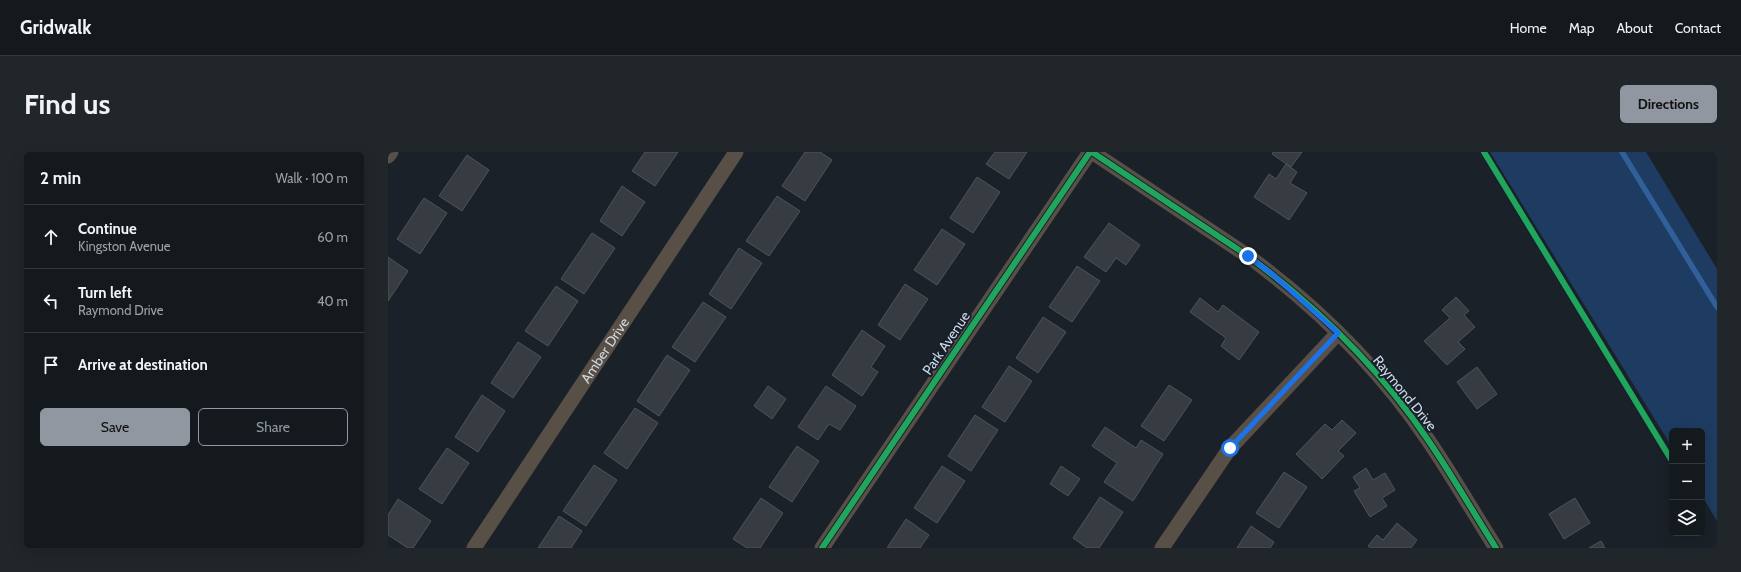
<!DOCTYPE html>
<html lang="en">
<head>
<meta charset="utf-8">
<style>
	body { margin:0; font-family:Cabin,sans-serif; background:#21262b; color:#f1f3f6 }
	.controls { position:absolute; right:12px; bottom:12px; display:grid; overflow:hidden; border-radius:6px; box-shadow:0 4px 16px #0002 }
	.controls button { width:36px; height:36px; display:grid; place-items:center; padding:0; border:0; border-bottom:1px solid #33383c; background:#14191e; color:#f1f3f6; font:20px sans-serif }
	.stop { position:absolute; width:12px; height:12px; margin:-9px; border:3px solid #1a73e8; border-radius:50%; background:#fff }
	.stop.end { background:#1a73e8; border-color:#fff; box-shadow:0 1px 4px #0008 }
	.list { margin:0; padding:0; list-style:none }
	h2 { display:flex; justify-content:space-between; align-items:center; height:52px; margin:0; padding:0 16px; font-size:17px }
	h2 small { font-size:13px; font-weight:400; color:#9da0a4 }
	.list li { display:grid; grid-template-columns:26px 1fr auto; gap:12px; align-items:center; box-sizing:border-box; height:64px; padding:0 16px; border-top:1px solid #33383c }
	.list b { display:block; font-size:15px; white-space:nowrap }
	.list p { margin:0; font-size:13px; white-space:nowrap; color:#9da0a4 }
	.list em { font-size:13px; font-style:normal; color:#9da0a4 }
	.actions { display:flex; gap:8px; padding:12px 16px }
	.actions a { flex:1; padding:9px 0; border:1px solid #9197a0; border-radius:6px; text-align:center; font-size:14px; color:#9197a0 }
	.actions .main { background:#9197a0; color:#111 }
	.icon { flex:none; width:22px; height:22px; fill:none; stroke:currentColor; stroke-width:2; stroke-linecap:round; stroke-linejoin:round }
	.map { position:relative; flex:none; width:1329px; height:396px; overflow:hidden; border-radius:6px }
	header { display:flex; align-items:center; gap:24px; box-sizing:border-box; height:56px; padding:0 20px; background:#14191e; border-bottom:1px solid #33383c }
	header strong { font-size:19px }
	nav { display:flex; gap:22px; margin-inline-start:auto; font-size:14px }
	.intro { display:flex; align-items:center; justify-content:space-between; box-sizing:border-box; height:96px; padding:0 24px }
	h1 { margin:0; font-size:28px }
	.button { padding:10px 18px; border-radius:6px; background:#9197a0; color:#111; font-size:14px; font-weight:700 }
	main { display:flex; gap:24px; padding:0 24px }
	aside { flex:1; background:#14191e; border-radius:6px; box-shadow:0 4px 16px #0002 }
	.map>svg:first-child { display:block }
	.green { fill:#1e3c61 }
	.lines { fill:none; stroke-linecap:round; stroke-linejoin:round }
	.stream { stroke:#315f99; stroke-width:5.5 }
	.building { fill:#373c42; stroke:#4f545b }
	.minor { stroke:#584f46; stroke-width:15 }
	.cycleway-casing { stroke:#16202d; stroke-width:8 }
	.cycleway { stroke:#20a55d; stroke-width:6 }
	.route { stroke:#1a73e8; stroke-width:5 }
	.labels { text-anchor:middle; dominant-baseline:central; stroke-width:4; stroke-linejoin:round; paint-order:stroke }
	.street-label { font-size:14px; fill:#d0d7e0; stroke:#16202d }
</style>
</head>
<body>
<header>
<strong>Gridwalk</strong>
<nav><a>Home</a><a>Map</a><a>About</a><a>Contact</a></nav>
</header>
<div class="intro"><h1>Find us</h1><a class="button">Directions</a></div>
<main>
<aside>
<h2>2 min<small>Walk · 100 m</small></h2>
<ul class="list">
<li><svg class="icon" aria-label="ahead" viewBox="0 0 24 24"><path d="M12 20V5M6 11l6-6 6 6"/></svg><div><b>Continue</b><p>Kingston Avenue</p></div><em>60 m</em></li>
<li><svg class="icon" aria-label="left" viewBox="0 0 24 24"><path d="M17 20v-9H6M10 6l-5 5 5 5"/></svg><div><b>Turn left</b><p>Raymond Drive</p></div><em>40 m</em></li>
<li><svg class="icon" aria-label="arrive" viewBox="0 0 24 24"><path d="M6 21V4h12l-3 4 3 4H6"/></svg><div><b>Arrive at destination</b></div></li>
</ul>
<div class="actions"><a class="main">Save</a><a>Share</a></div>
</aside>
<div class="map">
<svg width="1329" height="396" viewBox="0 0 1329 396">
	<rect width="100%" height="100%" fill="#1b2128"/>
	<path class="green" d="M 1102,0 L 1258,0 L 1329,117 L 1329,369 L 1314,344 L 1314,279 L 1284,279 L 1284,295 Z"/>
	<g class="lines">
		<path class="stream" d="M 1234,0 L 1329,155"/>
	</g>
	<path class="building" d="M 257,0 L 290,0 L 267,34 L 244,19 Z
		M 417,0 L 432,0 L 444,8 L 417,49 L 394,34 Z
		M 607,0 L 639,0 L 621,27 L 598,12 Z
		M 885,0 L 914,0 L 903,15 L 884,2 Z
		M 79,3 L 101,18 L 74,59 L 51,44 Z
		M 898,12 L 909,20 L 902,31 L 919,41 L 901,68 L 866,45 L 881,22 L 888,27 Z
		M 589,25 L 612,40 L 585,81 L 562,66 Z
		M 234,34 L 257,50 L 234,84 L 212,69 Z
		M 389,44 L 412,59 L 381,104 L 358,89 Z
		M 36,46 L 59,61 L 32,102 L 9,87 Z
		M 721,71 L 752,93 L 738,113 L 728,106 L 718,120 L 696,105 Z
		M 554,77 L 577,92 L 549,133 L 526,118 Z
		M 204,81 L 227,96 L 196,142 L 173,127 Z
		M 351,96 L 374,111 L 343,157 L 321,142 Z
		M 0,105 L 20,119 L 0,149 Z
		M 689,114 L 712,129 L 684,170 L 661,155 Z
		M 517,132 L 540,147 L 512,188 L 490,173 Z
		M 168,134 L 190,149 L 160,194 L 137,179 Z
		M 1068,145 L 1081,159 L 1076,163 L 1087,175 L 1070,190 L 1077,197 L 1059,213 L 1036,189 L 1062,166 L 1054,158 Z
		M 812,146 L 830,160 L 835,153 L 871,180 L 851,208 L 833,194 L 838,186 L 802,160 Z
		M 315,150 L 338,165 L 307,210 L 284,195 Z
		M 655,165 L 678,180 L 650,221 L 628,206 Z
		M 474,178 L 497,194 L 483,215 L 490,220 L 474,244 L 444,223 Z
		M 130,190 L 153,205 L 125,246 L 103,231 Z
		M 279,203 L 302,218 L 271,264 L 249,249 Z
		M 621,214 L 644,229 L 617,270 L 594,255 Z
		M 1089,215 L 1109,242 L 1089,257 L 1069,230 Z
		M 781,233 L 804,248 L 776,289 L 753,274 Z
		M 380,234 L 398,247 L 384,267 L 366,254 Z
		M 438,234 L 468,254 L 452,278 L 441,272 L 430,288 L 410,275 Z
		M 94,243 L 117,259 L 90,300 L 67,285 Z
		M 247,256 L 270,271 L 239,317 L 216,301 Z
		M 587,263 L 610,278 L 583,319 L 560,304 Z
		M 954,268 L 968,281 L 950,299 L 956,304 L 934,327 L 908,302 L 937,272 L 944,278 Z
		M 717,275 L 748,296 L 753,288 L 775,302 L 745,349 L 716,330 L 729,311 L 704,294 Z
		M 409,294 L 431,309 L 404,350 L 381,335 Z
		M 59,296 L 81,311 L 54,352 L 31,337 Z
		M 206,313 L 229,328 L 198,374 L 175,359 Z
		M 554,314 L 577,329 L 549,371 L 526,356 Z
		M 673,314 L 692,327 L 680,344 L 662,332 Z
		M 978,316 L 985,328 L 997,321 L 1007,338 L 994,346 L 999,354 L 982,365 L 966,339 L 972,336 L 965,325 Z
		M 896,320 L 919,335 L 891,376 L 868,361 Z
		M 712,345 L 735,360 L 711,396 L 699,396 L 685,386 Z
		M 373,346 L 395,361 L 372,396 L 359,396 L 345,387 Z
		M 1187,346 L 1202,371 L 1176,387 L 1161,362 Z
		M 10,347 L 43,369 L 25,396 L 20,396 L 0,383 L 0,363 Z
		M 171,364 L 194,379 L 183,396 L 150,396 Z
		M 518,367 L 541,383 L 532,396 L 499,396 Z
		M 1009,371 L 1029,388 L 1023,396 L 983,396 L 980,394 L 989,383 L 995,388 Z
		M 863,374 L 886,390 L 882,396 L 849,396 Z
		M 1213,389 L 1217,396 L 1201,396 Z"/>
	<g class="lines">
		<g class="minor">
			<path d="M 704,0 L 860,104 C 929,155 992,217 1040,288 C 1064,323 1085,360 1108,396"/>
			<path d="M 0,4 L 3,0"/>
			<path id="s1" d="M 86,396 L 348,0"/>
			<path d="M 434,396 L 702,0"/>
			<path d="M 774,396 L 842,296 L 950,181"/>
		</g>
		<defs>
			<path id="cycleway" d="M 704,0 L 860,104 C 929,155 992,217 1040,288 C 1064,323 1085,360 1108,396
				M 1096,0 L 1284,309
				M 434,396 L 702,0"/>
		</defs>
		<use href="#cycleway" class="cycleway-casing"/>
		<use href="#cycleway" class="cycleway"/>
	</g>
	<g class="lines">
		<path class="route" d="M 842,296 L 950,181 L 884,122 L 860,104"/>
	</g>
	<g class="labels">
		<g class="street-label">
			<text transform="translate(558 191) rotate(-56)">Park Avenue</text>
			<text stroke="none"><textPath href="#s1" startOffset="237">Amber Drive</textPath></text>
			<text transform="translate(1017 241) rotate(51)">Raymond Drive</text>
		</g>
	</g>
</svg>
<div class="controls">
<button>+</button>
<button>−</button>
<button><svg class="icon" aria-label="layers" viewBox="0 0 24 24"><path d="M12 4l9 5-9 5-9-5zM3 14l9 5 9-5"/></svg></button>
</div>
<div class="stop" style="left:842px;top:296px"></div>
<div class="stop end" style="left:860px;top:104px"></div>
</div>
</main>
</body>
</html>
